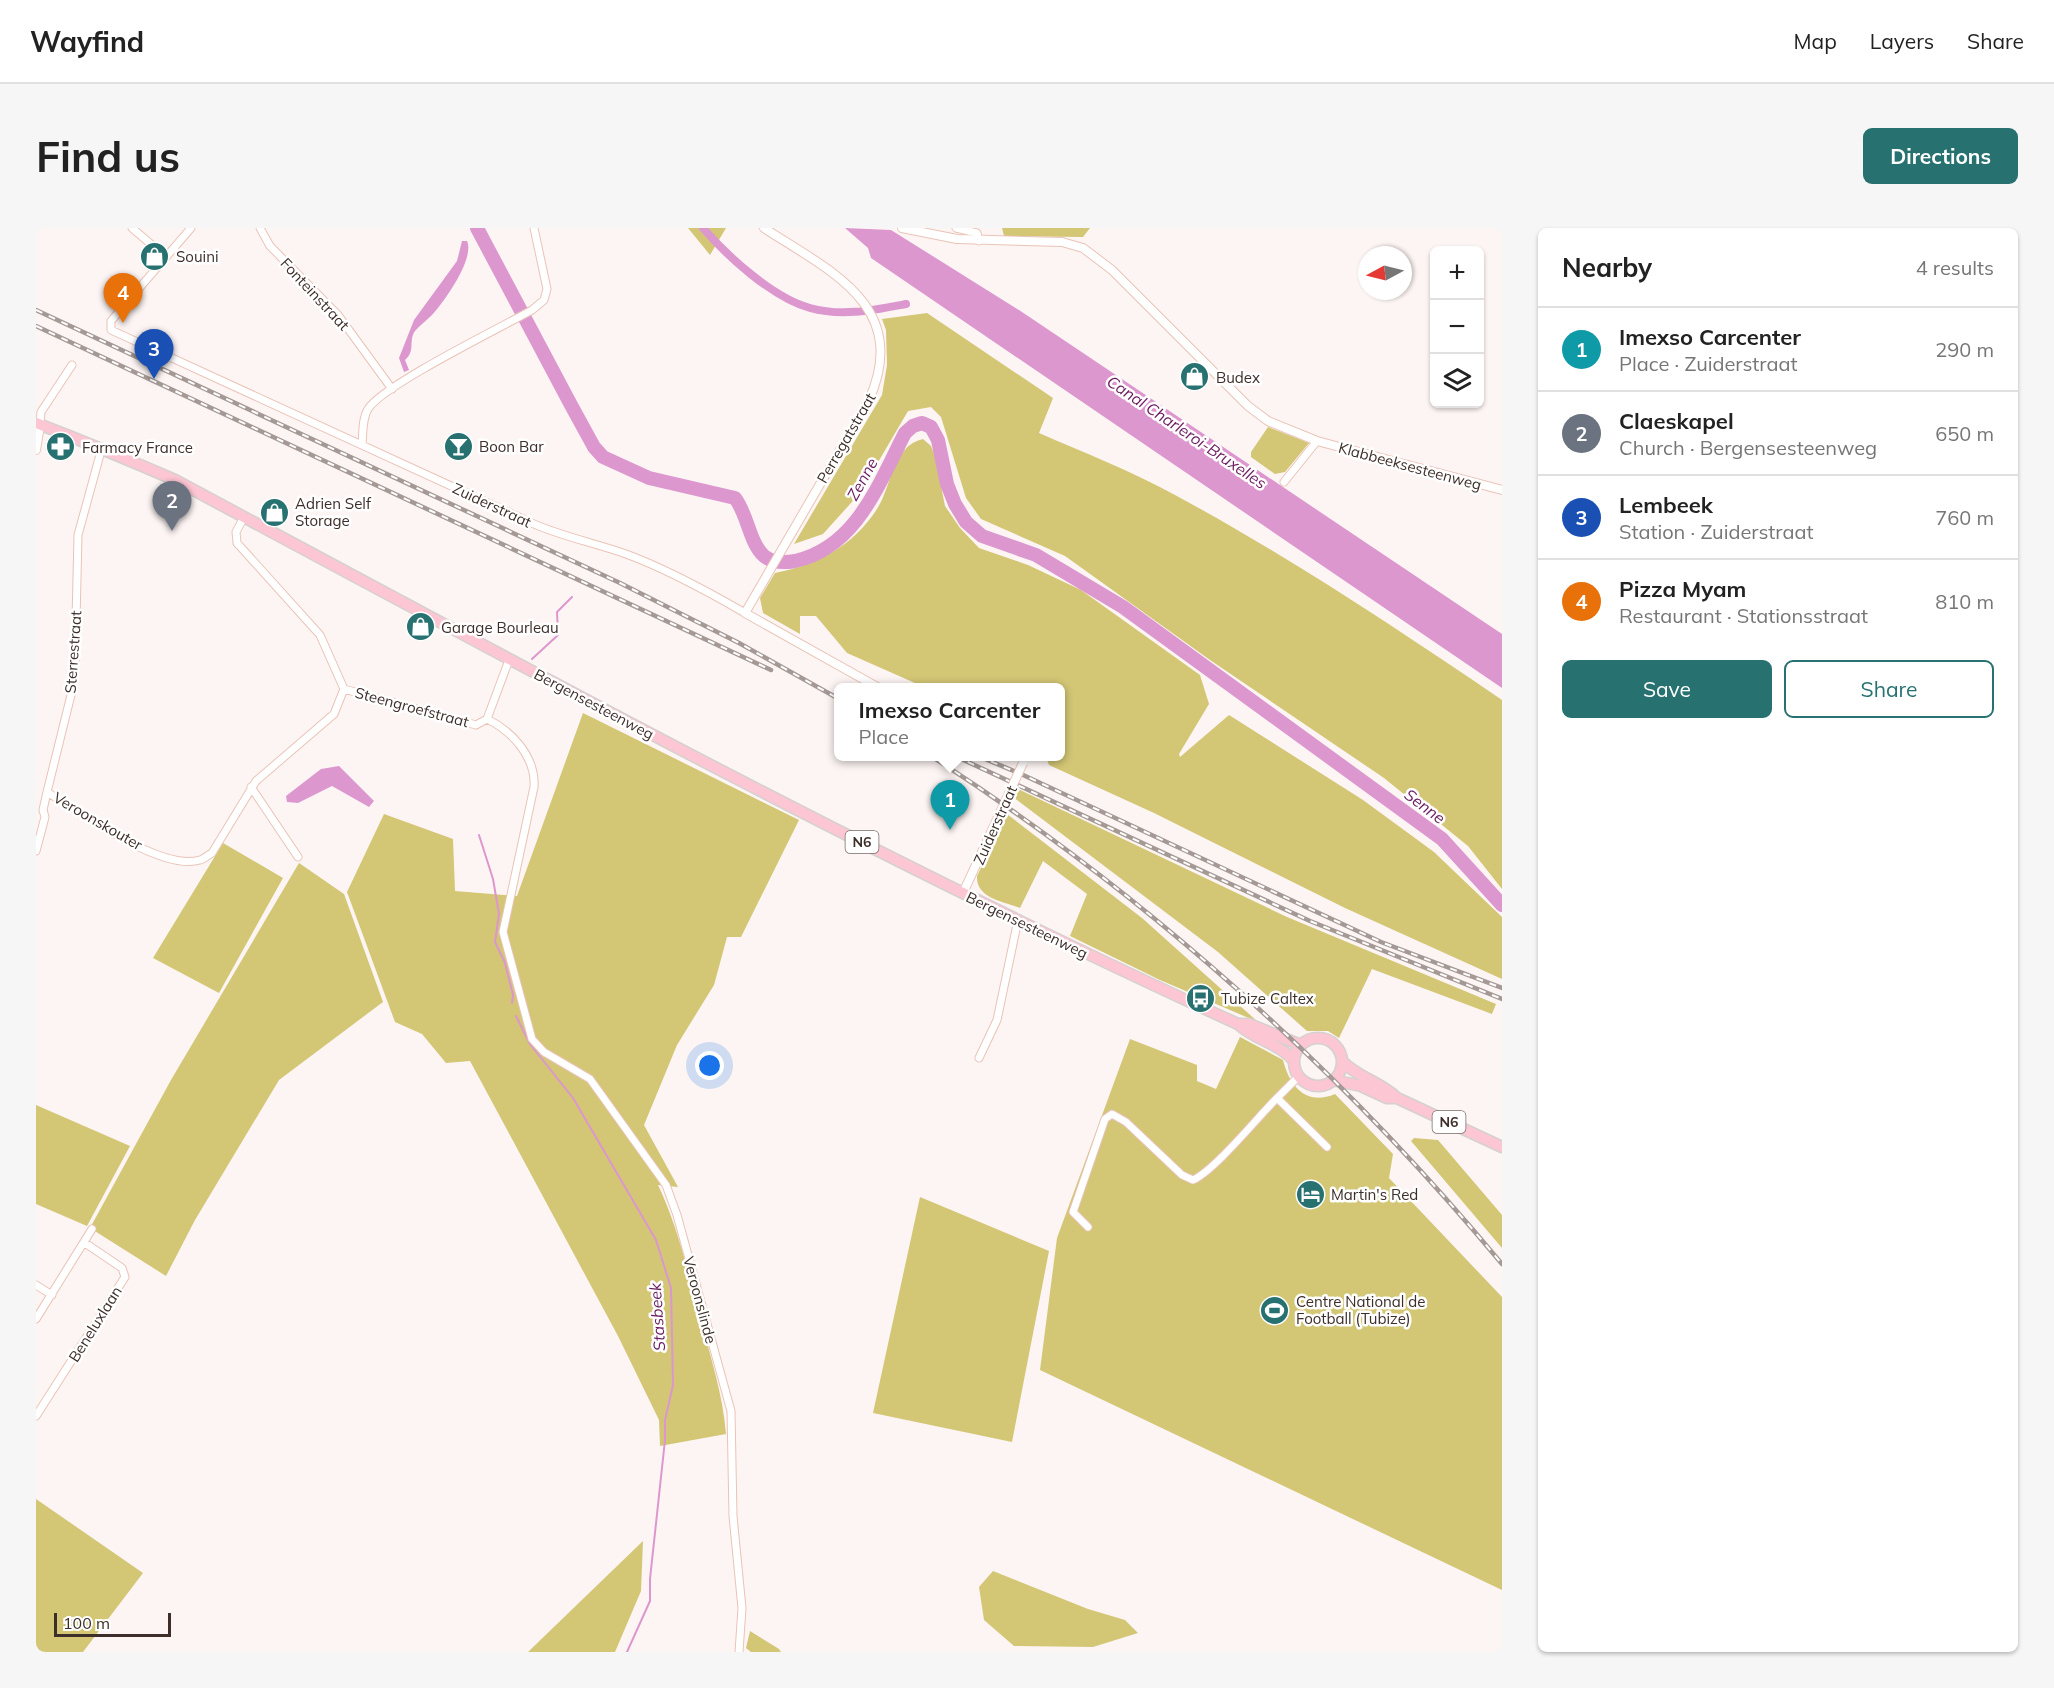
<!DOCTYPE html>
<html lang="en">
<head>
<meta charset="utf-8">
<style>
	body { margin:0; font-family:Mulish,sans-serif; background:#f6f6f6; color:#222 }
	.controls { position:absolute; right:18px; top:18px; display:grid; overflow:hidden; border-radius:9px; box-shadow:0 2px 4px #0004 }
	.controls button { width:54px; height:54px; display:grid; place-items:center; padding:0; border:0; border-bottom:2px solid #e0e0e0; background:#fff; color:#222; font:30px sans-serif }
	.compass { position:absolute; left:1322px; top:18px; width:54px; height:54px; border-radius:50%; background:#fff; box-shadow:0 2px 4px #0004; rotate:263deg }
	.scale { position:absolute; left:18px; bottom:15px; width:117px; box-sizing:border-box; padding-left:6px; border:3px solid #3d2e29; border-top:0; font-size:16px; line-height:21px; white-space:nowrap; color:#3d2e29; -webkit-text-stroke:4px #fff; paint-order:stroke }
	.you { position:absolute; left:674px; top:838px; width:21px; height:21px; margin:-15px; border:4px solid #fff; border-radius:50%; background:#1a73e8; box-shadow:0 0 0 9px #1a73e833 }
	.badge { display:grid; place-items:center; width:39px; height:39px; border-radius:50%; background:#277171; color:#fff; font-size:20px; font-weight:700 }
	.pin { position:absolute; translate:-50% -50px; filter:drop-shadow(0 2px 3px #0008) }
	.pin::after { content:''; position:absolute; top:32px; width:21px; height:18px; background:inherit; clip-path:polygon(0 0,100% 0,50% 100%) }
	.popup { position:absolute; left:798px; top:455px; width:231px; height:78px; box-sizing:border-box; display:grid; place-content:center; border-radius:9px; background:#fff; filter:drop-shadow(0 2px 4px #0005); font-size:20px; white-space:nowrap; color:#767676 }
	.popup b { font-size:22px; color:#222 }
	.popup::after { content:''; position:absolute; left:50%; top:100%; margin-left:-12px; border:12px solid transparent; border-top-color:#fff }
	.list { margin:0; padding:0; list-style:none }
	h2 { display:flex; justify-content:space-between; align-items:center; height:78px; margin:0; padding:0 24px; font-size:26px }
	h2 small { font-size:20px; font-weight:400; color:#767676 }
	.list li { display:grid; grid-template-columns:39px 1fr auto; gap:18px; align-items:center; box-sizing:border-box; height:84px; padding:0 24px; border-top:2px solid #e0e0e0 }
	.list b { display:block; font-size:22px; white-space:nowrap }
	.list p { margin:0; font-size:20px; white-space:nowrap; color:#767676 }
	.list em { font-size:20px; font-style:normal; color:#767676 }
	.actions { display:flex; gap:12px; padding:18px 24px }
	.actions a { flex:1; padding:14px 0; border:2px solid #277171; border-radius:9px; text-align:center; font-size:21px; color:#277171 }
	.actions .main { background:#277171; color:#fff }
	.icon { flex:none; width:33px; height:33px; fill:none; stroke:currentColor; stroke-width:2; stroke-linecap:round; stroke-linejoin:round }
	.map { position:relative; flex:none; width:1466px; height:1424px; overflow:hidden; border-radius:9px }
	header { display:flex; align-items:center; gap:36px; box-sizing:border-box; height:84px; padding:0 30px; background:#fff; border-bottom:2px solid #e0e0e0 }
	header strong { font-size:28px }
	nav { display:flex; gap:33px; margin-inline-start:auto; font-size:21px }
	.intro { display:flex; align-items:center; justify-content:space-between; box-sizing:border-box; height:144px; padding:0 36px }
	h1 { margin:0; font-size:42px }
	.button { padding:15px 27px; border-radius:9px; background:#277171; color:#fff; font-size:21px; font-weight:700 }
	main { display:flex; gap:36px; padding:0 36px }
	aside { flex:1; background:#fff; border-radius:9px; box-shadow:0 2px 4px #0004 }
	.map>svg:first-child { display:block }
	.green { fill:#d3c675 }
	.water { fill:#dc97cf }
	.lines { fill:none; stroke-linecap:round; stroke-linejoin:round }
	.stream { stroke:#dc97cf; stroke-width:2 }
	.canal { stroke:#dc97cf; stroke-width:8 }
	.river { stroke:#dc97cf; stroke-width:14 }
	.minor-casing { stroke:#eac3b7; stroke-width:9 }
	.tertiary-casing { stroke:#eac3b7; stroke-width:10 }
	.primary-casing { stroke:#d4d1d0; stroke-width:13 }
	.minor { stroke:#fff; stroke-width:7 }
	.tertiary { stroke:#fff; stroke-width:8 }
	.primary { stroke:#fdc6d3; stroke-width:10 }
	.rail-casing { stroke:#a49995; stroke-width:4.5 }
	.rail { stroke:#fff; stroke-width:2; stroke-dasharray:7; stroke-linecap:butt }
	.tertiary-bridge-casing { stroke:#eac3b7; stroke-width:10; stroke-linecap:butt }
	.tertiary-bridge { stroke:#fff; stroke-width:8 }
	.labels { text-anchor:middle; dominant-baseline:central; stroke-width:5; stroke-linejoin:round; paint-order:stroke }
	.shield { fill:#fff; stroke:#776d69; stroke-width:1.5 }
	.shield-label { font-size:14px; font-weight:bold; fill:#3d2e29 }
	.poi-label { font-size:15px; fill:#3d2e29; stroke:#fff; text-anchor:start }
	.street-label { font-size:15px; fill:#3d2e29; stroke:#fff }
	.water-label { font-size:16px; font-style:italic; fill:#6a1b60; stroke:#fff }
</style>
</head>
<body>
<header>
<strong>Wayfind</strong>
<nav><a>Map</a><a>Layers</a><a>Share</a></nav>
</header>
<div class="intro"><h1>Find us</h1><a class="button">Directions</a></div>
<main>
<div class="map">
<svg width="1466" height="1424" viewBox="0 0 1466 1424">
	<rect width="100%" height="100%" fill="#fdf5f3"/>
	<path class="green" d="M 652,0 L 690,0 L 674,27 Z
		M 966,0 L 1054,0 L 1047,9 L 968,8 Z
		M 891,85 L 1017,170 L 1003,205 C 1049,225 1095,243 1139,267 C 1252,328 1360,400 1466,472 L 1466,661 L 1432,618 L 1348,550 L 1174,432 L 1029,328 L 945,291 L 930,270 L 905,189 L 895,179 L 872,183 L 824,265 L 787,306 L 758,316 L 846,167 L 851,137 L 850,102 L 846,91 Z
		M 1232,199 L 1273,215 L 1249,244 L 1239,246 L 1215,229 L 1215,224 Z
		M 887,211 L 895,218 L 899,228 L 909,278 L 924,300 L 943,320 L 992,337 L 1045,362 L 1164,447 L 1173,476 L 1143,526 L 1144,529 L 1193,487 L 1327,572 L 1398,624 L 1466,689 L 1466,751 L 1309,680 L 1118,585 L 1013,537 L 1010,529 L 1025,528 L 1025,460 L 888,459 L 811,425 L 780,388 L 764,388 L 764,406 L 727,385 L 724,370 L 739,345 C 781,337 817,318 841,281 C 856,258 856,218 887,211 Z
		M 547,485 L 763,592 L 705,709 L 691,709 L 678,757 L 641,817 L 608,897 L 642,959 L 622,957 C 642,999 652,1044 664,1089 C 674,1127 687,1167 690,1206 L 624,1218 L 623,1192 L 582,1108 L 434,833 L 410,835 L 386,806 L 359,794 L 311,664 L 348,586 L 417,611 L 419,663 L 481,668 Z
		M 982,561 L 1251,689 L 1460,776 L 1456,786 L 1336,741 L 1303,810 L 1292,803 L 1271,803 L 1182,724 L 977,569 Z
		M 971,586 L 1106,690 L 1222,794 L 1124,752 L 1034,708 L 1051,666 L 1007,633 L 984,680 C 966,673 940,670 941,648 Z
		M 187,615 L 247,650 L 183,765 L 117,730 Z
		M 263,635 L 308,666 L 347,774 L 243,852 L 159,992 L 130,1048 L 54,1000 L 135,852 Z
		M 1204,809 L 1247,832 C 1254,859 1270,878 1299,866 L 1357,926 L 1353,950 L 1466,1069 L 1466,1362 L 1004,1142 L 1021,1010 L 1094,811 L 1161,837 L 1161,853 L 1180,861 Z
		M 0,877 L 94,918 L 51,998 L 0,976 Z
		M 1378,910 L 1402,912 L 1466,987 L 1466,1020 L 1375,913 Z
		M 884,969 L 1013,1023 L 976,1214 L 837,1185 Z
		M 0,1271 L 107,1345 L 47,1424 L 0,1424 Z
		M 607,1313 L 605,1363 L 579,1424 L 492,1424 Z
		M 957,1343 L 1052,1381 L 1089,1392 L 1102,1405 L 1057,1419 L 978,1418 L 948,1392 L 943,1359 Z
		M 714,1403 L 743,1421 L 745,1424 L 715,1424 L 710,1420 Z"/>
	<path class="water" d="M 809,0 L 855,2 L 983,82 L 1466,406 L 1466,460 L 835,30 L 832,20 Z
		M 426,13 L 431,13 C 439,30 409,73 396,87 C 391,92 384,97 379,103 C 372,113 380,123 369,132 L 373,142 L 368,144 L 363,130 L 378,92 L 421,33 Z
		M 303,538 L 338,573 L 333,579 L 296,558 L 262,575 L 251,574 L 250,568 L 285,541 Z"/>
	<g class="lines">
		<path class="stream" d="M 496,431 L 522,407 L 521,384 L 536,369
			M 443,607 L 457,651 L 463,686 L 459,714 L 469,735 L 477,767 L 476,775
			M 480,788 L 494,816 L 537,870 L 620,1012 L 635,1060 L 637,1157 L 629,1192 L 629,1212 L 614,1351 L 614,1373 L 591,1424"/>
		<path class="canal" d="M 667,0 C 691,28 737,70 774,80 C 806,89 838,82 870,76"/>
		<path class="river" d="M 441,0 L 535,177 L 558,219 L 567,229 L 613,250 L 699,270 C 712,287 713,314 728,328 C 737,335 748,335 759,333 C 821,319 843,255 869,205 L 877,198 L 886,195 L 895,199 L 902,212 L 911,256 L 919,276 L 930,294 L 946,308 L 1000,327 L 1087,379 L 1406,611 L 1466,677"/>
		<defs>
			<path id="minor" d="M 96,0 L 130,29
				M 155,0 L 75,93 L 75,102 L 498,296 C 528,309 559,315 590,326 C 631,341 671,363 709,385
				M 224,0 L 234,18 L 302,87 L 356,161
				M 920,0 L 941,5 L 943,13
				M 4,197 L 5,184 L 36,137
				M 326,217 C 327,205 326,191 332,181 C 347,157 466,99 496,82 L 508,72 L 511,61 L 498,0
				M 1248,254 L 1281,213
				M 208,289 L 200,304 L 201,315 L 284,407 L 308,461 L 440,497 L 451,491
				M 451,491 C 476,503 500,529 498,559 L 467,704 L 496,811 L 508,824 L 554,851 L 630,957 L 641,987 L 695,1183 L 697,1288 L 706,1380 L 703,1424
				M 451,491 L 473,432
				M 215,559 L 262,629
				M 11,564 C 43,584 126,644 164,632 C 168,631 172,627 176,625 L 220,553 L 298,486 L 308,461
				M 0,623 L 9,589 L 7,582 L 11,564 L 36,463 L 39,435 L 42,307 L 65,223
				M 943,830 L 961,792 L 982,692
				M 1263,848 L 1241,870 L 1291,919
				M 1052,999 L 1037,984 L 1069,891 L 1076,886 L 1090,894 L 1146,947 L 1157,952 C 1179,942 1221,890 1241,870
				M 0,1057 L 16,1067
				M 0,1091 L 56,1001
				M 0,1188 L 89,1049 L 86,1040 L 49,1015"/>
			<path id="tertiary" d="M 728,0 C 794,43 875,78 833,172 L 709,385 L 843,460
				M 866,0 L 921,11 L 1026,14 L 1047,20 L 1076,42 L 1212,178 L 1232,193 L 1281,213 L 1466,262
				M 0,222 L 4,197
				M 927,665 L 975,561"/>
			<path id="primary" d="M 0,195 C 47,213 93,232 139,252 C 489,440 840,631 1202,796 C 1219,812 1243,815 1258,833
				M 1202,796 L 1213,796 L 1265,817
				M1258 834a24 24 0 1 1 48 0a24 24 0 1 1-48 0Z
				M 1306,833 C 1322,850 1345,854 1361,870 L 1466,919
				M 1297,852 L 1325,858 L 1351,870 L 1361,870"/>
		</defs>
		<use href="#minor" class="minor-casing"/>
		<use href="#tertiary" class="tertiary-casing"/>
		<use href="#primary" class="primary-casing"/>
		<use href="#minor" class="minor"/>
		<use href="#tertiary" class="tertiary"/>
		<use href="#primary" class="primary"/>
		<defs>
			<path id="rail" d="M 0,82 L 584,355 L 703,415 L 803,471
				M 0,98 L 735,442
				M 895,528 C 1110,666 1303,840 1466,1036
				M 919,528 L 1274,693 L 1466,771
				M 942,528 L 985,546 L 1345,714 L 1466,760"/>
		</defs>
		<use href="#rail" class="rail-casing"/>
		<use href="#rail" class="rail"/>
		<defs>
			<path id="tertiary-bridge" d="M 975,561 L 987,535"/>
		</defs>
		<use href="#tertiary-bridge" class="tertiary-bridge-casing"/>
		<use href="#tertiary-bridge" class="tertiary-bridge"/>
	</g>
	<defs>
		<symbol id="shop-disc" viewBox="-11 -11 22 22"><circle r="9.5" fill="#277171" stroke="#fff"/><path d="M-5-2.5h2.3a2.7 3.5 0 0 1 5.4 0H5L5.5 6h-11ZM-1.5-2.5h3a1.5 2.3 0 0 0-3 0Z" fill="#fff"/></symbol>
		<symbol id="bar-disc" viewBox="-11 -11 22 22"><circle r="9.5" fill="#277171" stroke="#fff"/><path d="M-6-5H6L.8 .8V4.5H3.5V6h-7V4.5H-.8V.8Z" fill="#fff"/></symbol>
		<symbol id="pharmacy-disc" viewBox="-11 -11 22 22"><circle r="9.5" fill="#277171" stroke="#fff"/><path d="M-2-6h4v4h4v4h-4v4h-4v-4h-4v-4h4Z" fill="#fff"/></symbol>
		<symbol id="bus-disc" viewBox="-11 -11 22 22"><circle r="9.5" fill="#277171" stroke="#fff"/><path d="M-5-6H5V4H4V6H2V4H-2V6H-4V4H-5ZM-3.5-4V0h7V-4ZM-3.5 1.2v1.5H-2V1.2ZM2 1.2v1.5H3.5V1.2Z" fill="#fff"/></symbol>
		<symbol id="hotel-disc" viewBox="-11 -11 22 22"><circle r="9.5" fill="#277171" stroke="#fff"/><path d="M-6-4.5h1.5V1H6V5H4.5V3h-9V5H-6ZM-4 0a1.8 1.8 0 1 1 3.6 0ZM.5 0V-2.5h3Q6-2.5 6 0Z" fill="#fff"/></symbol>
		<symbol id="stadium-disc" viewBox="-11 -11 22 22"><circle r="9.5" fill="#277171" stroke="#fff"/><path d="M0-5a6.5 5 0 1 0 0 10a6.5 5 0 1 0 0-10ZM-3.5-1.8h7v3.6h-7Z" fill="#fff"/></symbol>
	</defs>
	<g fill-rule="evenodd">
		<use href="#shop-disc" x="102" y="12" width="33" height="33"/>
		<use href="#shop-disc" x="1142" y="132" width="33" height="33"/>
		<use href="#bar-disc" x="406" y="202" width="33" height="33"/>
		<use href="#pharmacy-disc" x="8" y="202" width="33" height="33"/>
		<use href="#shop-disc" x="222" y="268" width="33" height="33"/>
		<use href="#shop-disc" x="368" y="382" width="33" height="33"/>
		<use href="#bus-disc" x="1148" y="754" width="33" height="33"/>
		<use href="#hotel-disc" x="1258" y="950" width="33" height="33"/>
		<use href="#stadium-disc" x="1222" y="1066" width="33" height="33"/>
	</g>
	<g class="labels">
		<g class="shield">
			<rect x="809.5" y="603" width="33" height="22" rx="4.5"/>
			<rect x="1396.5" y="883" width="33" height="22" rx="4.5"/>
		</g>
		<g class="shield-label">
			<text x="826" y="614">N6</text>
			<text x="1413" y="894">N6</text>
		</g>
		<g class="poi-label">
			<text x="140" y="28">Souini</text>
			<text x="1180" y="149">Budex</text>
			<text x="443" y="218">Boon Bar</text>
			<text x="46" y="219">Farmacy France</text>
			<text x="259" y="275">Adrien Self<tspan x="259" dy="17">Storage</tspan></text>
			<text x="405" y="399">Garage Bourleau</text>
			<text x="1185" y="770">Tubize Caltex</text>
			<text x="1295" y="966">Martin's Red</text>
			<text x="1260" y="1073">Centre National de<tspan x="1260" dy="17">Football (Tubize)</tspan></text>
		</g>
		<g class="street-label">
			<text transform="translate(279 66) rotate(47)">Fonteinstraat</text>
			<text transform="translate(810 210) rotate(-60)">Perregatstraat</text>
			<text transform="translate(1374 238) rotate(15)">Klabbeeksesteenweg</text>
			<text transform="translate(456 277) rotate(25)">Zuiderstraat</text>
			<text transform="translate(37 424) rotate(-86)">Sterrestraat</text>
			<text transform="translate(558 476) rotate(28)">Bergensesteenweg</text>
			<text transform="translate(376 479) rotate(15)">Steengroefstraat</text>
			<text transform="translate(62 593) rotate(30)">Veroonskouter</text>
			<text transform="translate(959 597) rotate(-66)">Zuiderstraat</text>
			<text transform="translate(991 697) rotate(26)">Bergensesteenweg</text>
			<text transform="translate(664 1072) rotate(75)">Veroonslinde</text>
			<text transform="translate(59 1096) rotate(-58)">Beneluxlaan</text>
		</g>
		<g class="water-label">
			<text transform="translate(1151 204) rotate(34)">Canal Charleroi-Bruxelles</text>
			<text transform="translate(826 251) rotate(-61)">Zenne</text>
			<text transform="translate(1389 578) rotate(37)">Senne</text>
			<text transform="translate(621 1089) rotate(-94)">Stasbeek</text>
		</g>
	</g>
</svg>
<div class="controls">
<button>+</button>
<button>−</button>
<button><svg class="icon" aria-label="layers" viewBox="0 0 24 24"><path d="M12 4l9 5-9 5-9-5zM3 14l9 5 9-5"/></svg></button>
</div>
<svg class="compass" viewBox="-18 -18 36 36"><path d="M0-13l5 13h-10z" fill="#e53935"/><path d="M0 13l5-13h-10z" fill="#767676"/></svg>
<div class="scale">100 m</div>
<div class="you"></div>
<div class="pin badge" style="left:914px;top:602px;background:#0f9aa8">1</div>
<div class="popup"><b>Imexso Carcenter</b>Place</div>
<div class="pin badge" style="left:136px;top:303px;background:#6b7280">2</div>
<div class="pin badge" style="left:118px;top:151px;background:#1a4fb4">3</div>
<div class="pin badge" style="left:87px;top:95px;background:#e8710a">4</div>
</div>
<aside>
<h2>Nearby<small>4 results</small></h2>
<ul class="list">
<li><span class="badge" style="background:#0f9aa8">1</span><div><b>Imexso Carcenter</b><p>Place · Zuiderstraat</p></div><em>290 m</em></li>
<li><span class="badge" style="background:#6b7280">2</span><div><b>Claeskapel</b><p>Church · Bergensesteenweg</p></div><em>650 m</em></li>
<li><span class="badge" style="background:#1a4fb4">3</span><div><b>Lembeek</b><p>Station · Zuiderstraat</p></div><em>760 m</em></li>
<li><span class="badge" style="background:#e8710a">4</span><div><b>Pizza Myam</b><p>Restaurant · Stationsstraat</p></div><em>810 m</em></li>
</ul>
<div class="actions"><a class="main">Save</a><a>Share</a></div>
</aside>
</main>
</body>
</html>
